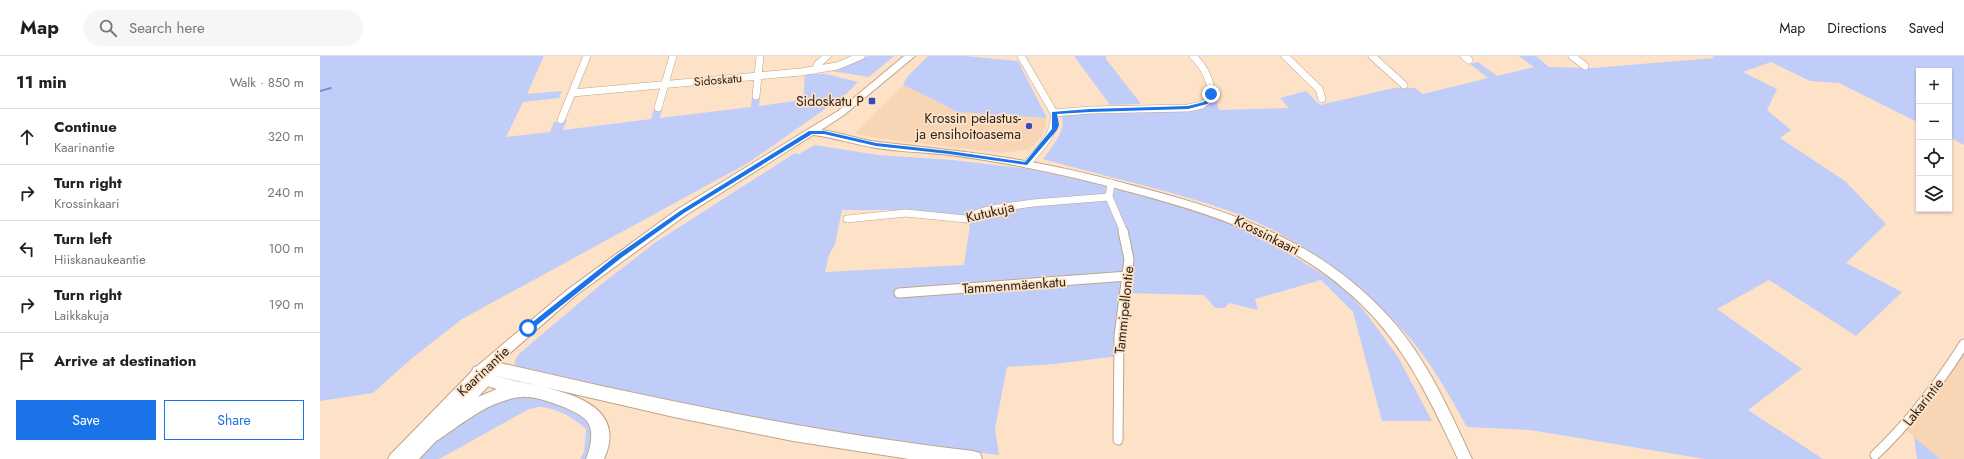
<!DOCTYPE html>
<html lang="en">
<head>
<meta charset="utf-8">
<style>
	body { margin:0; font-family:Jost,sans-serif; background:#f6f6f6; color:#202124 }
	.controls { position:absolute; right:12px; top:12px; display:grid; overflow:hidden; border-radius:0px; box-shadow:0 1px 3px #0004 }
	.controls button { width:36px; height:36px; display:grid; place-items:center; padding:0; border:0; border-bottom:1px solid #e0e0e0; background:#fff; color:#202124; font:20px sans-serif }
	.stop { position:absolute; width:12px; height:12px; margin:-9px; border:3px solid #1a73e8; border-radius:50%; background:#fff }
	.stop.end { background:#1a73e8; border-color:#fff; box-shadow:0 1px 4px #0008 }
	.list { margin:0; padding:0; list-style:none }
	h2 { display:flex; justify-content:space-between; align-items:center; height:52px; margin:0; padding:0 16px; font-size:17px }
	h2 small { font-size:13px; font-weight:400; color:#757577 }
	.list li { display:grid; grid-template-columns:26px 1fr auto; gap:12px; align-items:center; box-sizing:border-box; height:56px; padding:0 16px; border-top:1px solid #e0e0e0 }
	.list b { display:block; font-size:15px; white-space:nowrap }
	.list p { margin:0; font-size:13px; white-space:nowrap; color:#757577 }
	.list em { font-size:13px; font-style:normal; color:#757577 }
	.actions { display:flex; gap:8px; padding:12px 16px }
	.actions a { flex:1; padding:9px 0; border:1px solid #1a73e8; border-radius:0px; text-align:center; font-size:14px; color:#1a73e8 }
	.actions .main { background:#1a73e8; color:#fff }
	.icon { flex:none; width:22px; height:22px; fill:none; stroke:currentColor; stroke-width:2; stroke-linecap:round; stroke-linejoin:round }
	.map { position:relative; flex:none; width:1644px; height:403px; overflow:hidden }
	header { display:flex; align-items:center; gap:24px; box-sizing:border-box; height:56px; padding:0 20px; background:#fff; border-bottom:1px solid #e0e0e0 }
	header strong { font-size:19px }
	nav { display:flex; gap:22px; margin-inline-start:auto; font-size:14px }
	.search { width:280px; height:36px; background:#f6f6f6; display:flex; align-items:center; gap:10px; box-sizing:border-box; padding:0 14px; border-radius:22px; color:#757577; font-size:15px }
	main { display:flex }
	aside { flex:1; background:#fff }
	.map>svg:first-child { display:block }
	.built { fill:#f8d6b5 }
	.green { fill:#c0cdf9; fill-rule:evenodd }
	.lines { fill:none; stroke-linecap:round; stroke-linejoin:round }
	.stream { stroke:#7d8ece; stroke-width:2 }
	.street-far1-casing { stroke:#bfa48b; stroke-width:8 }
	.street-casing { stroke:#bfa48b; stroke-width:11 }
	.secondary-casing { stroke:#bfa48b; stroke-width:2 }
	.highway-casing { stroke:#bfa48b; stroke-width:2 }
	.street-far1 { stroke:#fff; stroke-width:7 }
	.street { stroke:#fff; stroke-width:9 }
	.secondary { fill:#fff; fill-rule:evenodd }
	.highway { fill:#fff; fill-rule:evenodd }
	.route { fill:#1a73e8 }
	.poi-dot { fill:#3c49bd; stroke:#fee2c7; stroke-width:1.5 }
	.labels { text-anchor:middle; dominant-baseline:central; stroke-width:3.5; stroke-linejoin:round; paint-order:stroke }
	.far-street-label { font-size:12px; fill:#2e241a; stroke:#fee2c7 }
	.poi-label { font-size:14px; fill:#2e241a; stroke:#fee2c7; text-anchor:end }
	.street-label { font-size:14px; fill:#2e241a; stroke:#fee2c7 }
</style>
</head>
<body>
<header>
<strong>Map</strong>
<div class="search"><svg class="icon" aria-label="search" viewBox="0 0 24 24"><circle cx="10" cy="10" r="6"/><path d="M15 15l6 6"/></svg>Search here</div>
<nav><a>Map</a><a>Directions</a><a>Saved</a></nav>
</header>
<main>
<aside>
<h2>11 min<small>Walk · 850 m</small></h2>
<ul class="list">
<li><svg class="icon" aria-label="ahead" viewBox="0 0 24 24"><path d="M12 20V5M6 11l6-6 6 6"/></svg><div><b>Continue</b><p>Kaarinantie</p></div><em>320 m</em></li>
<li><svg class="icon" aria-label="right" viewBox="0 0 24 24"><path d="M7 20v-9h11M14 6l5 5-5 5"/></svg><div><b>Turn right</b><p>Krossinkaari</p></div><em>240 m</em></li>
<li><svg class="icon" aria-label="left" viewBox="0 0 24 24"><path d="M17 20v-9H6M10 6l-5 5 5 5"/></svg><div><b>Turn left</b><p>Hiiskanaukeantie</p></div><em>100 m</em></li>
<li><svg class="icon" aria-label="right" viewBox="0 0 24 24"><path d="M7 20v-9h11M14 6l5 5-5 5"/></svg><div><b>Turn right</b><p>Laikkakuja</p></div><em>190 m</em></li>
<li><svg class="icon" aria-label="arrive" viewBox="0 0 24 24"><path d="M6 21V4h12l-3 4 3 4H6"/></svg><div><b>Arrive at destination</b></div></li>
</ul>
<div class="actions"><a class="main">Save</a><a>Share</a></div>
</aside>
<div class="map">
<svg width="1644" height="403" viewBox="0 0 1644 403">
	<rect width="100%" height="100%" fill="#fee2c7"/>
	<path class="built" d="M 583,29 L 621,47 L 636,56 L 727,62 L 726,69 L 721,81 L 710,93 L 682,97 L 555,82 L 535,77 Z
		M 1644,288 L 1644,403 L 1620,403 L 1583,372 Z"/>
	<path class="green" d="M 0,0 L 224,0 L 207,38 L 242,35 L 239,42 L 203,46 L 186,81 L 230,76 L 234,66 L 247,64 L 243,74 L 331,63 L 334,54 L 342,53 L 340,62 L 431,51 L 432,41 L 440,40 L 439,50 L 483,44 L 485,18 L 506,18 L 538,26 L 525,39 L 428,107 L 142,263 L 91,303 L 53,337 L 0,345 Z
		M 548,0 L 574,0 L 549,21 L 511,15 L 529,9 Z
		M 608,0 L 645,0 L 698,5 L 727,62 L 636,56 L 621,47 L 583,29 L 587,21 Z
		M 754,0 L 786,0 L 786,3 L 821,48 L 790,49 Z
		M 1199,0 L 1216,0 L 1229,11 L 1272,12 L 1395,2 L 1392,0 L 1644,0 L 1644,89 L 1629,81 L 1629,15 L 1599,15 L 1599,67 L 1519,27 L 1490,25 L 1451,6 L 1423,16 L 1457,33 L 1447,54 L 1471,74 L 1460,82 L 1525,125 L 1566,168 L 1526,207 L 1582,236 L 1536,280 L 1449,224 L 1397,253 L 1482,313 L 1428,354 L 1503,403 L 1385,403 L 1210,374 L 1147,371 C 1131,343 1115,313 1094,287 C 1043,225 972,175 895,150 C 839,132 780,119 723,103 C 732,90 748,74 741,58 L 801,57 L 886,51 L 896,43 L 899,54 L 969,52 L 960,42 L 986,35 L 1000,49 L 1074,32 L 1095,32 L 1103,38 L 1168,22 L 1150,8 L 1158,6 L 1177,20 L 1214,11 Z
		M 495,89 L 558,99 L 633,104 L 709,113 L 765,125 L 880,155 L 913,167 L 949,185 L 1020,229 L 1043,253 L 1078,301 L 1112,365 L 1062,365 L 1033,256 L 1001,224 L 935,243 L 938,254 L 909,247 L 905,252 L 895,252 L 884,239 L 806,237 L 799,300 L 734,308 L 687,311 L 675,373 L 679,399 C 599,390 519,380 440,366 C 358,352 278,332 198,311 L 194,307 L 198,299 L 207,291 L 279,230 L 336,186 L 475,97 L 479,98 ZM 522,154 L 592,154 L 650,169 L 644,209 L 505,216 L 509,199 L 515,188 Z
		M 210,340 C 224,345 269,357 272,372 C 274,381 271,394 270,403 L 260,403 L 264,396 L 266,373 C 255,362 235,351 219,351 C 215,351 211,353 207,354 L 119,403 L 99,403 C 123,377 151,353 186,341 C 193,339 203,340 210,340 Z
		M 1594,381 L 1620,403 L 1597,403 Z"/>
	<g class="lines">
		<path class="stream" d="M 0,35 L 11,32"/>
		<defs>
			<path id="street-far1" d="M 701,0 L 734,57 C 736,79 720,92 707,108
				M 965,0 L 999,33 L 1002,43
				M 1052,0 L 1084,29
				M 1144,0 L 1149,4
				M 1252,0 L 1265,10
				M 495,14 L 498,8 L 507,0
				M 252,37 L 481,16 L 517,10 L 541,0
				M 436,40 L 440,0
				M 338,52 L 353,0
				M 734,57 L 770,54 L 868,52 L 882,49 L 891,42 C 892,26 884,11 873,0
				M 241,64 L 267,0
				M 791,127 L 789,141 L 804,176
				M 527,163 L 586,157 L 646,163 L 661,156 L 678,152 L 713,147 L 789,141"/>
			<path id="street" d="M 579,237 L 808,220
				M 798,384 L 799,280 L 809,203 L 803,175
				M 1555,399 C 1590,366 1618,329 1644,288"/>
			<path id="secondary" d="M 584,0 L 595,0 L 524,59 L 501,74 C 520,76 539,84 558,86 C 607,92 656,96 705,105 C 747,112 789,123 830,134 C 923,159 1004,189 1070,262 C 1107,303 1129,354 1152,403 L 1138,403 C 1111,346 1086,291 1040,247 C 975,185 899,160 814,137 C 753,120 692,107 630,99 C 605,96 581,96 557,92 C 535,89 514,81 493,79 L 366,159 L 255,240 L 173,312 L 177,313 L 179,317 L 177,321 L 99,403 L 68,403 L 70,399 L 155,312 L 247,234 L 358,153 L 518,55 Z"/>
			<path id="highway" d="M 176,306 C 334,343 492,376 653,395 L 660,397 L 662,403 L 589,403 L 473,385 L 354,361 L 176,320 C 215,332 314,336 284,403 L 266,403 C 270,393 275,375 267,365 C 258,354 215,339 202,341 C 196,341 189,343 184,345 C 160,352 139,370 118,384 L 112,386 L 106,384 L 103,379 L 106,374 L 146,346 L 177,333 L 160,328 L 151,316 L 154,311 Z"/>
		</defs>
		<use href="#street-far1" class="street-far1-casing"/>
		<use href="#street" class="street-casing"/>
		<use href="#secondary" class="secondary-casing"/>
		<use href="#highway" class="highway-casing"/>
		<use href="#street-far1" class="street-far1"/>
		<use href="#street" class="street"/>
		<use href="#secondary" class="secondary"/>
		<use href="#highway" class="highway"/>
	</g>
	<path class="route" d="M 891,36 L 894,38 L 893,42 L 887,48 L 868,53 L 770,56 L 737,58 L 739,69 L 737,74 L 707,109 L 629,98 L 556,90 L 504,78 L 492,78 L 364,157 L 301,202 L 211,274 L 206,274 L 205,272 L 297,199 L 360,155 L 489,75 L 504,75 L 556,87 L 629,95 L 705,106 L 732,73 L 732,56 L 770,53 L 868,50 L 884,46 Z"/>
	<g class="poi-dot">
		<rect x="548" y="41" width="8" height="8" rx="2"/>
		<circle cx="709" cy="70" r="4"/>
	</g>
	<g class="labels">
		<g class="far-street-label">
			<text transform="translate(398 24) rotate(-5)">Sidoskatu</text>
		</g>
		<g class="poi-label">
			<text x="544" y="45">Sidoskatu P</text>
			<text x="701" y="62">Krossin pelastus-<tspan x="701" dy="16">ja ensihoitoasema</tspan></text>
		</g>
		<g class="street-label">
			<text transform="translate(670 156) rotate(-13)">Kutukuja</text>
			<text transform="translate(947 179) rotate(27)">Krossinkaari</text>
			<text transform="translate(694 229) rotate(-4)">Tammenmäenkatu</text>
			<text transform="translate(804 254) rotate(-84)">Tammipellontie</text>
			<text transform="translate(163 315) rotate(-43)">Kaarinantie</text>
			<text transform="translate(1603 346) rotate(-52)">Lakarintie</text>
		</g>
	</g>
</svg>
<div class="controls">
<button>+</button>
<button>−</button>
<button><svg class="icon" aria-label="locate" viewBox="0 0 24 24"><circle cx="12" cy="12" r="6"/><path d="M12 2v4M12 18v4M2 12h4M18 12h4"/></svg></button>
<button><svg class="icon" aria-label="layers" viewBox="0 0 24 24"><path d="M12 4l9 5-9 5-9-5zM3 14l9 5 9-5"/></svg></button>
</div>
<div class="stop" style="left:208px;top:272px"></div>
<div class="stop end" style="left:891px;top:38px"></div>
</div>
</main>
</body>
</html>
